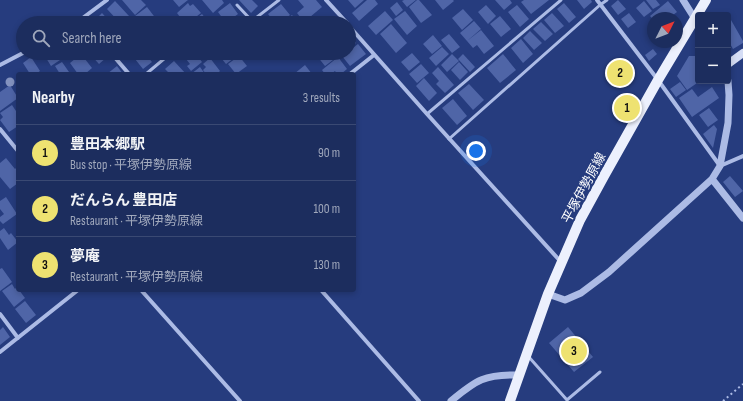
<!DOCTYPE html>
<html lang="en">
<head>
<meta charset="utf-8">
<style>
	body { margin:0; font-family:"Sofia Sans Condensed","Noto Sans JP",sans-serif; background:#293967; color:#f1f3f6 }
	.controls { position:absolute; right:12px; top:12px; display:grid; overflow:hidden; border-radius:4px; box-shadow:0 2px 6px #0003 }
	.controls button { width:36px; height:36px; display:grid; place-items:center; padding:0; border:0; border-bottom:1px solid #3a4973; background:#1c2d5e; color:#f1f3f6; font:20px sans-serif }
	.compass { position:absolute; left:647px; top:12px; width:36px; height:36px; border-radius:50%; background:#1c2d5e; box-shadow:0 2px 6px #0003; rotate:48deg }
	.you { position:absolute; left:476px; top:151px; width:14px; height:14px; margin:-10px; border:3px solid #fff; border-radius:50%; background:#1a73e8; box-shadow:0 0 0 6px #1a73e833 }
	.badge { display:grid; place-items:center; width:26px; height:26px; border-radius:50%; background:#eee271; color:#111; font-size:13px; font-weight:700 }
	.pin { position:absolute; translate:-50% -50%; border:2px solid #fff; box-shadow:0 1px 4px #0006 }
	.list { margin:0; padding:0; list-style:none }
	h2 { display:flex; justify-content:space-between; align-items:center; height:52px; margin:0; padding:0 16px; font-size:17px }
	h2 small { font-size:13px; font-weight:400; color:#a0a8bc }
	.list li { display:grid; grid-template-columns:26px 1fr auto; gap:12px; align-items:center; box-sizing:border-box; height:56px; padding:0 16px; border-top:1px solid #3a4973 }
	.list b { display:block; font-size:15px; white-space:nowrap }
	.list p { margin:0; font-size:13px; white-space:nowrap; color:#a0a8bc }
	.list em { font-size:13px; font-style:normal; color:#a0a8bc }
	.icon { flex:none; width:22px; height:22px; fill:none; stroke:currentColor; stroke-width:2; stroke-linecap:round; stroke-linejoin:round }
	.map { position:relative; flex:none; width:743px; height:401px; overflow:hidden }
	.search { position:absolute; background:#1c2d5e; box-shadow:0 2px 6px #0003; left:16px; top:16px; width:340px; height:44px; display:flex; align-items:center; gap:10px; box-sizing:border-box; padding:0 14px; border-radius:22px; color:#a0a8bc; font-size:15px }
	.panel { position:absolute; background:#1c2d5e; box-shadow:0 2px 6px #0003; left:16px; top:72px; width:340px; height:220px; border-radius:4px }
	.map>svg:first-child { display:block }
	.building { fill:#4f65a7 }
	.lines { fill:none; stroke-linecap:round; stroke-linejoin:round }
	.path { stroke:#acbbe5; stroke-width:2; stroke-dasharray:2 3; stroke-linecap:butt }
	.service { stroke:#acbbe5; stroke-width:3 }
	.minor { stroke:#acbbe5; stroke-width:4 }
	.tertiary { stroke:#acbbe5; stroke-width:7 }
	.secondary { stroke:#d5ddf5; stroke-width:8 }
	.primary { stroke:#ecf0fd; stroke-width:10 }
	.tree { fill:#8392bf }
	.labels { text-anchor:middle; dominant-baseline:central; stroke-width:4; stroke-linejoin:round; paint-order:stroke }
	.street-label { font-size:13px; fill:#fff; stroke:#263c7e }
</style>
</head>
<body>
<div class="map">
<svg width="743" height="401" viewBox="0 0 743 401">
	<rect width="100%" height="100%" fill="#263c7e"/>
	<path class="building" d="M 122,0 L 141,0 L 146,5 L 135,15 Z
		M 173,0 L 188,0 L 179,7 Z
		M 202,0 L 222,0 L 224,3 L 213,13 Z
		M 239,0 L 252,0 L 258,6 L 251,13 Z
		M 298,0 L 316,0 L 322,7 L 304,22 L 297,13 L 304,7 Z
		M 348,0 L 364,0 L 355,8 Z
		M 367,0 L 375,0 L 378,4 L 359,21 L 352,13 Z
		M 404,0 L 416,0 L 407,7 L 402,1 Z
		M 417,0 L 419,0 L 432,15 L 421,23 L 409,7 Z
		M 435,0 L 453,0 L 454,1 L 443,10 Z
		M 495,0 L 510,0 L 512,3 L 504,10 Z
		M 524,0 L 549,0 L 531,14 L 521,2 Z
		M 577,0 L 591,0 L 592,2 L 584,9 Z
		M 618,0 L 626,9 L 618,15 L 611,6 Z
		M 646,0 L 656,0 L 660,5 L 653,9 Z
		M 115,1 L 129,16 L 120,23 L 107,9 Z
		M 644,1 L 652,11 L 644,17 L 636,8 Z
		M 668,1 L 677,12 L 669,18 L 653,18 L 653,19 L 650,16 Z
		M 397,2 L 403,10 L 396,16 L 390,8 Z
		M 188,3 L 190,6 L 193,4 L 201,13 L 188,23 L 178,23 L 176,21 L 180,17 L 177,13 Z
		M 230,3 L 238,14 L 226,23 L 218,12 Z
		M 564,3 L 576,17 L 569,23 L 557,9 Z
		M 281,4 L 290,15 L 280,23 L 275,23 L 268,14 Z
		M 486,5 L 496,16 L 488,24 L 478,12 Z
		M 517,5 L 529,19 L 520,27 L 508,12 Z
		M 147,7 L 157,20 L 153,23 L 139,23 L 135,16 Z
		M 463,9 L 473,20 L 462,30 L 452,18 Z
		M 385,11 L 393,20 L 376,35 L 368,26 Z
		M 405,11 L 417,26 L 407,35 L 394,19 Z
		M 102,13 L 111,23 L 94,23 L 93,22 Z
		M 552,13 L 564,26 L 555,33 L 544,20 Z
		M 629,13 L 636,22 L 628,28 L 621,19 Z
		M 202,14 L 209,23 L 190,23 Z
		M 292,15 L 298,23 L 282,23 Z
		M 500,16 L 511,29 L 501,37 L 490,24 Z
		M 731,20 L 743,41 L 743,43 L 733,49 L 728,40 L 728,22 Z
		M 474,21 L 481,29 L 467,41 L 460,33 Z
		M 541,22 L 553,34 L 545,41 L 533,29 Z
		M 391,24 L 407,43 L 396,53 L 380,34 Z
		M 481,30 L 494,46 L 484,54 L 477,45 L 473,48 L 467,41 Z
		M 530,31 L 542,43 L 534,50 L 523,38 Z
		M 349,33 L 356,43 L 349,48 Z
		M 449,34 L 460,47 L 452,53 L 441,40 Z
		M 433,35 L 442,46 L 432,54 L 423,44 Z
		M 521,39 L 533,54 L 523,63 L 511,48 Z
		M 358,44 L 366,54 L 350,66 L 342,56 L 346,53 L 349,53 L 349,51 Z
		M 442,47 L 449,54 L 436,66 L 429,58 Z
		M 653,49 L 657,54 L 649,61 L 645,55 Z
		M 43,53 L 56,53 L 60,60 L 51,66 Z
		M 63,53 L 79,53 L 69,60 Z
		M 89,53 L 103,53 L 107,57 L 99,64 Z
		M 133,53 L 144,53 L 152,62 L 143,69 L 131,54 Z
		M 184,53 L 195,53 L 202,62 L 191,71 L 187,66 L 190,64 L 182,54 Z
		M 217,53 L 237,53 L 238,55 L 226,64 Z
		M 321,53 L 333,53 L 337,57 L 325,66 L 317,56 Z
		M 412,53 L 420,62 L 409,71 L 401,62 Z
		M 81,54 L 92,68 L 85,74 L 78,74 L 70,63 Z
		M 452,54 L 459,61 L 447,72 L 441,65 Z
		M 463,54 L 475,67 L 470,72 L 458,59 Z
		M 503,54 L 516,70 L 500,83 L 487,68 Z
		M 239,56 L 247,66 L 236,74 L 228,64 Z
		M 689,56 L 698,56 L 698,81 L 700,81 L 687,90 L 677,76 Z
		M 31,57 L 40,71 L 36,74 L 30,74 L 23,63 Z
		M 338,57 L 347,69 L 341,74 L 337,74 L 335,71 L 331,74 L 325,74 L 322,70 Z
		M 210,58 L 220,71 L 217,74 L 206,74 L 203,70 L 206,67 L 203,64 Z
		M 174,61 L 186,74 L 170,74 L 165,69 Z
		M 62,62 L 69,72 L 66,74 L 60,74 L 55,66 Z
		M 459,62 L 468,72 L 460,80 L 451,70 Z
		M 421,64 L 429,73 L 417,83 L 409,74 Z
		M 305,65 L 312,74 L 294,74 Z
		M 117,66 L 123,74 L 107,74 Z
		M 200,67 L 205,74 L 191,74 Z
		M 438,67 L 454,85 L 445,93 L 436,84 L 439,81 L 432,73 Z
		M 424,78 L 437,93 L 429,101 L 416,86 Z
		M 680,82 L 686,90 L 676,97 L 670,89 Z
		M 469,84 L 484,100 L 473,110 L 458,93 Z
		M 10,85 L 18,98 L 0,111 L 0,92 Z
		M 712,87 L 719,98 L 692,117 L 679,98 L 692,89 L 698,97 Z
		M 453,99 L 467,116 L 457,125 L 442,108 Z
		M 12,105 L 18,114 L 18,126 L 9,132 L 0,120 L 3,117 L 0,113 Z
		M 709,108 L 718,120 L 708,127 L 699,115 Z
		M 714,125 L 717,129 L 713,148 L 703,134 Z
		M 6,158 L 15,169 L 18,166 L 18,183 L 10,189 L 0,177 L 0,163 Z
		M 730,176 L 743,191 L 735,197 L 723,182 Z
		M 6,197 L 17,214 L 3,224 L 0,221 L 0,217 L 4,214 L 0,209 L 0,201 Z
		M 4,228 L 9,235 L 11,233 L 18,242 L 8,250 L 0,238 L 0,231 Z
		M 2,268 L 12,282 L 0,291 L 0,269 Z
		M 12,284 L 15,289 L 17,287 L 18,290 L 19,290 L 25,298 L 14,307 L 2,291 Z
		M 25,301 L 36,315 L 26,323 L 15,309 Z
		M 3,327 L 10,337 L 0,345 L 0,330 Z
		M 568,327 L 593,357 L 574,372 L 549,343 Z"/>
	<g class="lines">
		<path class="path" d="M 723,401 L 743,384"/>
		<path class="service" d="M 237,5 L 252,21 L 279,0
			M 163,23 L 166,21 L 168,23
			M 117,60 L 125,53
			M 146,74 L 171,53
			M 427,114 L 561,0
			M 449,139 L 600,5 L 607,0
			M 528,356 L 567,400 L 600,372"/>
		<path class="minor" d="M 326,0 L 347,23
			M 597,0 L 658,80 L 720,166 L 743,156
			M 76,23 L 107,0
			M 349,26 L 427,114 L 561,262
			M 111,53 L 129,74
			M 0,65 L 23,53
			M 350,74 L 374,55
			M 0,129 L 18,151
			M 141,290 L 240,401
			M 321,290 L 419,401
			M 0,314 L 18,338
			M 0,352 L 78,290"/>
		<path class="tertiary" d="M 683,0 L 695,19
			M 712,179 L 743,218
			M 548,294 L 565,300 L 581,293 L 609,272 L 712,179 L 720,166 L 728,123 L 729,95 L 728,81
			M 451,401 C 476,380 485,374 519,375"/>
		<path class="secondary" d="M 728,64 L 743,53"/>
		<path class="primary" d="M 510,401 L 548,294 L 580,220 L 604,176 L 658,80 L 706,0"/>
	</g>
	<circle class="tree" cx="10" cy="82" r="4.5"/>
	<g class="labels">
		<g class="street-label">
			<text transform="translate(584 188) rotate(-62)">平塚伊勢原線</text>
		</g>
	</g>
</svg>
<div class="controls">
<button>+</button>
<button>−</button>
</div>
<svg class="compass" viewBox="-18 -18 36 36"><path d="M0-13l5 13h-10z" fill="#e53935"/><path d="M0 13l5-13h-10z" fill="#a0a8bc"/></svg>
<div class="you"></div>
<div class="pin badge" style="left:627px;top:108px">1</div>
<div class="pin badge" style="left:620px;top:73px">2</div>
<div class="pin badge" style="left:574px;top:351px">3</div>
<div class="search"><svg class="icon" aria-label="search" viewBox="0 0 24 24"><circle cx="10" cy="10" r="6"/><path d="M15 15l6 6"/></svg>Search here</div>
<section class="panel">
<h2>Nearby<small>3 results</small></h2>
<ul class="list">
<li><span class="badge">1</span><div><b>豊田本郷駅</b><p>Bus stop · 平塚伊勢原線</p></div><em>90 m</em></li>
<li><span class="badge">2</span><div><b>だんらん 豊田店</b><p>Restaurant · 平塚伊勢原線</p></div><em>100 m</em></li>
<li><span class="badge">3</span><div><b>夢庵</b><p>Restaurant · 平塚伊勢原線</p></div><em>130 m</em></li>
</ul>
</section>
</div>
</body>
</html>
